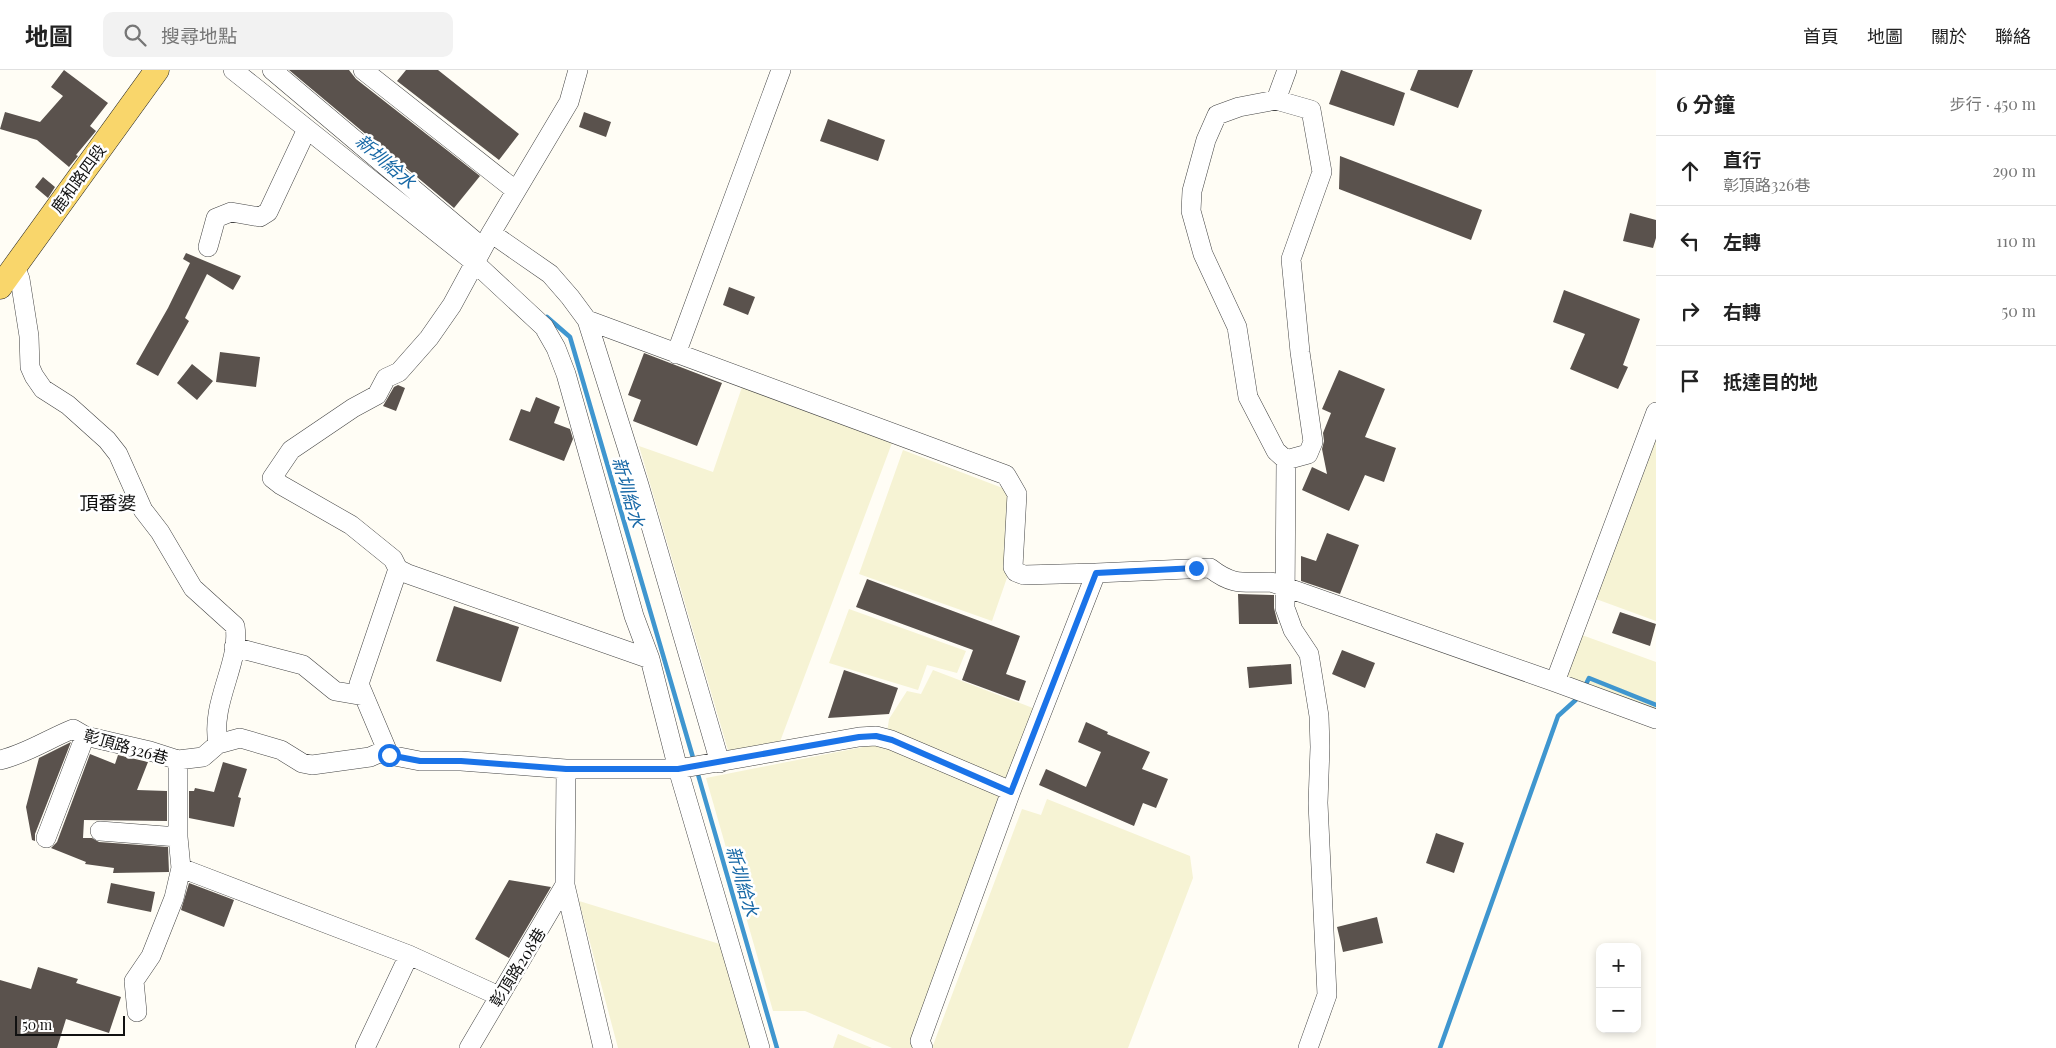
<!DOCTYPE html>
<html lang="zh-TW">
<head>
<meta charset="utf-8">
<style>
	body { margin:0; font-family:"Playfair Display","Noto Sans TC",serif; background:#f2f2f2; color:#222 }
	.controls { position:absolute; right:15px; bottom:15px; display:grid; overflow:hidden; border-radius:10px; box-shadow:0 2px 8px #0003 }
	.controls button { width:45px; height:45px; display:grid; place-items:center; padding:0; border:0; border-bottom:1px solid #e0e0e0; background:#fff; color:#222; font:25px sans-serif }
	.scale { position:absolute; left:15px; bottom:12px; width:110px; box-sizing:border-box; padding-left:5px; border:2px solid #111; border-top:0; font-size:14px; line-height:18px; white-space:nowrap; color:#111; -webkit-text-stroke:4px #fff; paint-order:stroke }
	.stop { position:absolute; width:15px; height:15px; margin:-11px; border:4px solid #1a73e8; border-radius:50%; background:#fff }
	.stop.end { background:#1a73e8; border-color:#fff; box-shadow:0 1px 5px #0008 }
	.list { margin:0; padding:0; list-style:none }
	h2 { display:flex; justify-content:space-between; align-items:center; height:65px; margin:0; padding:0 20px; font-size:21px }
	h2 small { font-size:16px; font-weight:400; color:#767676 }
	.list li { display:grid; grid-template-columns:32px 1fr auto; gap:15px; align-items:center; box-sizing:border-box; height:70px; padding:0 20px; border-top:1px solid #e0e0e0 }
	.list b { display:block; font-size:19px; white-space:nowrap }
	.list p { margin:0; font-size:16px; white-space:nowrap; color:#767676 }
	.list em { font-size:16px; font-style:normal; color:#767676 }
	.icon { flex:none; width:28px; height:28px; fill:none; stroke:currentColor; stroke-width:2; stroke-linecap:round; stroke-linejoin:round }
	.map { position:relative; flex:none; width:1656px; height:978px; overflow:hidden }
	header { display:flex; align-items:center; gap:30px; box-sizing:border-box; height:70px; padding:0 25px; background:#fff; border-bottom:1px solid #e0e0e0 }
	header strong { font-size:24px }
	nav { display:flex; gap:28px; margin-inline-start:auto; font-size:18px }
	.search { width:350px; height:45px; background:#f2f2f2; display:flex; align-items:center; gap:12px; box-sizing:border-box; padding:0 18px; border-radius:10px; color:#767676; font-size:19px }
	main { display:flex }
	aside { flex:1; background:#fff }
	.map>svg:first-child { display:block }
	.farmland { fill:#f6f3d4 }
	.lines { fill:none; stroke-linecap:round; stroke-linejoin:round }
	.stream { stroke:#3f96cf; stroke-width:4.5 }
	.building { fill:#5a524d }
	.minor-casing { stroke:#444; stroke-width:20 }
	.major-casing { stroke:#222; stroke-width:25 }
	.minor { stroke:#fff; stroke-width:19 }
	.major { stroke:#f9d66b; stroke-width:24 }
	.route { stroke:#1a73e8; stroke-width:6 }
	.labels { text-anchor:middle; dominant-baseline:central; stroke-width:5; stroke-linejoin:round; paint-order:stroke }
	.street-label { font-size:16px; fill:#111; stroke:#fff }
	.water-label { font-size:18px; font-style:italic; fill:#1768a6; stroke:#fff }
	.quarter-label { font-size:19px; fill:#111; stroke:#fff }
</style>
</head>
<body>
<header>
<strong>地圖</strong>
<div class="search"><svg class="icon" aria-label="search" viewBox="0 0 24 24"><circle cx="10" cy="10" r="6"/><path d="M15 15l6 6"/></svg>搜尋地點</div>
<nav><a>首頁</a><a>地圖</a><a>關於</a><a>聯絡</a></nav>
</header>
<main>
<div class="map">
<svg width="1656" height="978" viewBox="0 0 1656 978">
	<rect width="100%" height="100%" fill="#fffdf5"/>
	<path class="farmland" d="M 742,317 L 892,373 L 778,677 L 730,687 L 639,376 L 713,402 Z
		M 1656,370 L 1656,551 L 1596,529 Z
		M 903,380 L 1013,422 L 1009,502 L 992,551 L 859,504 Z
		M 849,539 L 966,581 L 957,603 L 927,595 L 918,620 L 829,593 Z
		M 1582,565 L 1656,592 L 1656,639 L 1567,606 Z
		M 933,600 L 1038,640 L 1009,714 L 887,663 L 889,649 L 907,621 L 921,624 Z
		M 878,674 L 1005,725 L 913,978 L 892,978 L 805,941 L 773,941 L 706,708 Z
		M 1047,729 L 1190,786 L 1193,808 L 1128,978 L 932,978 L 1022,739 L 1041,745 Z
		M 579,831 L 723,875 L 754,978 L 618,978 Z
		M 838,964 L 872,978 L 833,978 Z"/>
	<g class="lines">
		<path class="stream" d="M 388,110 L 416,134
			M 547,247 L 570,267 L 694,691
			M 1584,618 L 1589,608 L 1656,635
			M 697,701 L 777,978
			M 1440,978 L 1558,646 L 1579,627"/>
	</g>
	<path class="building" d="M 64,0 L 108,33 L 90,56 L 96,61 L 76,85 L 78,86 L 69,97 L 37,70 L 0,59 L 5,42 L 40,52 L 63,26 L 51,17 Z
		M 289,0 L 349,0 L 356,9 L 480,106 L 454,138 Z
		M 406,0 L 438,0 L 519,64 L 499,90 L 397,11 Z
		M 1341,0 L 1405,23 L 1394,56 L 1329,34 Z
		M 1418,0 L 1473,0 L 1458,38 L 1410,20 Z
		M 584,42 L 611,52 L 606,67 L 579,57 Z
		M 828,49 L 885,70 L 878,91 L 820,71 Z
		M 1340,86 L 1482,140 L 1471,170 L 1339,119 Z
		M 43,107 L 55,117 L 48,128 L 35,117 Z
		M 1630,143 L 1656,150 L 1656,168 L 1653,178 L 1623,171 Z
		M 186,183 L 241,206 L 233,220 L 207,204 L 185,248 L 189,251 L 158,306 L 136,294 L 168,238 L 190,193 L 183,189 Z
		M 729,217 L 755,227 L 748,245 L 723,235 Z
		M 1564,220 L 1640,249 L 1623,295 L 1628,297 L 1618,319 L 1570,299 L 1585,264 L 1553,252 Z
		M 220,282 L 260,287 L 256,317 L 216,312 Z
		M 644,283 L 722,313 L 697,376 L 633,351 L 641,330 L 628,325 Z
		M 192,294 L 213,311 L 197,330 L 177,313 Z
		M 1339,300 L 1385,319 L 1365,367 L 1396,378 L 1384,412 L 1365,405 L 1349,441 L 1302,420 L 1312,397 L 1327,404 L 1322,379 L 1324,371 L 1323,363 L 1331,343 L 1322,339 Z
		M 398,315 L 405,318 L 396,341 L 383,336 L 394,317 Z
		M 536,327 L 560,337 L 554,353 L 570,359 L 573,369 L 564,391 L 509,370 L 521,339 L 530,342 Z
		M 1327,463 L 1359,475 L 1340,524 L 1301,511 L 1301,486 L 1316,491 Z
		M 867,509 L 1020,566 L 1006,604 L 1026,611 L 1019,631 L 962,610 L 973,580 L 856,537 Z
		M 1238,524 L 1274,525 L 1274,538 L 1278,554 L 1239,554 Z
		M 454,536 L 519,557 L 501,612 L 436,591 Z
		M 1620,542 L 1656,554 L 1650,576 L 1612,563 Z
		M 1342,580 L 1375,593 L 1365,618 L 1332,604 Z
		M 1291,594 L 1292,614 L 1249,618 L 1247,597 Z
		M 844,600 L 898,618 L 889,644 L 828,648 Z
		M 1086,652 L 1108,662 L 1107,664 L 1150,682 L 1142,699 L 1168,709 L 1156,738 L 1143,733 L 1134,756 L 1039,715 L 1046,699 L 1086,717 L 1101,682 L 1078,672 Z
		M 71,672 L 35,764 L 35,771 L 32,770 L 26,737 L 39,688 Z
		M 90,684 L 115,694 L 118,685 L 148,692 L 137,720 L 167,721 L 167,751 L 84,750 L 83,768 L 92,768 L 99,772 L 168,777 L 169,802 L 113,803 L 114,798 L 85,794 L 86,792 L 51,778 L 57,772 Z
		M 223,692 L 247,699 L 238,727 L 241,728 L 234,757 L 189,748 L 189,721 L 194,721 L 195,718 L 214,722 Z
		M 1436,763 L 1464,773 L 1454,803 L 1426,793 Z
		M 509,810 L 551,817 L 509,888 L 475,869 Z
		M 111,813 L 155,822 L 151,842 L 107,833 Z
		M 189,813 L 234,830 L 224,857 L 181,840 Z
		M 1377,847 L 1383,873 L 1343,882 L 1337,857 Z
		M 38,897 L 78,909 L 76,913 L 121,927 L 109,963 L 66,949 L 57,978 L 0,978 L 0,910 L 31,919 Z"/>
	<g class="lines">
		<defs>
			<path id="minor" d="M 233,0 L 474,192 L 544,257 L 556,278 L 566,304 L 634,546 L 650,589 L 678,699 L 760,978
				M 272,0 L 482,177
				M 363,0 L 515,120
				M 578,0 L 569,32 L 491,163 L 452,235 L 429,268 L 399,302 L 386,308 L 377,325 L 353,338 L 291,380 L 272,408 L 281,415 L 351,455 L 393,489 L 398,499 L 408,504 L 650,589
				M 1276,30 L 1287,0
				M 491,163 L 550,204 L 570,227 L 587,250 L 1006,405 L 1017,424 L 1013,497 L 1016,502 L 1024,505 L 1096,503
				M 208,177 L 216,148 L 231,142 L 260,147 L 268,142 L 307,59
				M 15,196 L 20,209 L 29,266 L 30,297 L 34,306 L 43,319 L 68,335 L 107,370 L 118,384 L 143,440 L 160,462 L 193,518 L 235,556 C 241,593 210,632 218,674
				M 587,250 L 639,415 L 720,693
				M 676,284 L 781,0
				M 1286,390 L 1308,384 L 1313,372 L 1300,282 L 1291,189 L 1322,102 L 1311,40 L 1276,30 L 1239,37 L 1217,45 L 1206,70 L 1192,121 L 1191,141 L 1203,184 L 1237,257 L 1248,327 L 1276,381 L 1286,390 L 1285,538 L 1293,560 L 1309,584 L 1319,646 L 1320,677 L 1318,733 L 1327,925 L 1308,978
				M 234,577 L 303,595 L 335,621 L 364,626
				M 1555,612 L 1656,342
				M 389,685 L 359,614 L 398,499
				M 0,690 C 26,684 48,669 73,659 L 85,666 L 150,681 L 178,690 L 203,687 L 218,674 L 240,668 L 281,680 L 302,693 L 312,695 L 370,687 L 379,683 L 420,691 L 461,691 L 566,699 L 678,699 L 859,667 L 876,666 L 891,670 L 1011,721
				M 566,699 L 565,815 L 603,978
				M 100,761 L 178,767
				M 46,768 L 85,666
				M 181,798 L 409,885 L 499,926
				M 137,942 L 134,911 L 151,886 L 174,828 L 181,798 L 178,767 L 178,690
				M 365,978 L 409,885
				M 469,978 L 565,815
				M 923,978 L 920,971 L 1011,721 L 1096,503 L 1210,498 C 1233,516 1243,512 1271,512 L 1555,612 L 1656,649"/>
			<path id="major" d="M 0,217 L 157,0"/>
		</defs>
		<use href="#minor" class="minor-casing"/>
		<use href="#major" class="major-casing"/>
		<use href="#minor" class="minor"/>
		<use href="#major" class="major"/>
	</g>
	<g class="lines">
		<path class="route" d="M 389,685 L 420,691 L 461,691 L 566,699 L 678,699 L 859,667 L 876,666 L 892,670 L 1011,722 L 1096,503 L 1196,498"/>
	</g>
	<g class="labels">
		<g class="street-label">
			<text transform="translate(78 108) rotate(-54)">鹿和路四段</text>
			<text transform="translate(126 676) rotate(16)">彰頂路326巷</text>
			<text transform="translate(517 897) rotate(-58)">彰頂路208巷</text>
		</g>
		<g class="water-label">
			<text transform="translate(386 91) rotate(41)">新圳給水</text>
			<text transform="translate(629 422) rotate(74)">新圳給水</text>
			<text transform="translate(743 811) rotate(74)">新圳給水</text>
		</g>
		<g class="quarter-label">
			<text x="108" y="432">頂番婆</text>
		</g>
	</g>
</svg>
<div class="controls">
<button>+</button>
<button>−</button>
</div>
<div class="scale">50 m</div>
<div class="stop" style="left:389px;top:685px"></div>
<div class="stop end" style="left:1196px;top:498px"></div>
</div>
<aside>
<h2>6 分鐘<small>步行 · 450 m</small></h2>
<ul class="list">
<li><svg class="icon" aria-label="ahead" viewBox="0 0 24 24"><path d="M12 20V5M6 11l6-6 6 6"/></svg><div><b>直行</b><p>彰頂路326巷</p></div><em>290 m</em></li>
<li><svg class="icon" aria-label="left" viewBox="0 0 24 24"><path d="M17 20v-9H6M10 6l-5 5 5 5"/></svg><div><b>左轉</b></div><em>110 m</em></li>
<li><svg class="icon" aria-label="right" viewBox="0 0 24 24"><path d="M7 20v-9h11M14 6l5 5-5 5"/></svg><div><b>右轉</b></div><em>50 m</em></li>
<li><svg class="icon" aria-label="arrive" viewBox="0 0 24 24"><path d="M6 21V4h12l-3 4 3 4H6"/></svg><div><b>抵達目的地</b></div></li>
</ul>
</aside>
</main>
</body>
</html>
